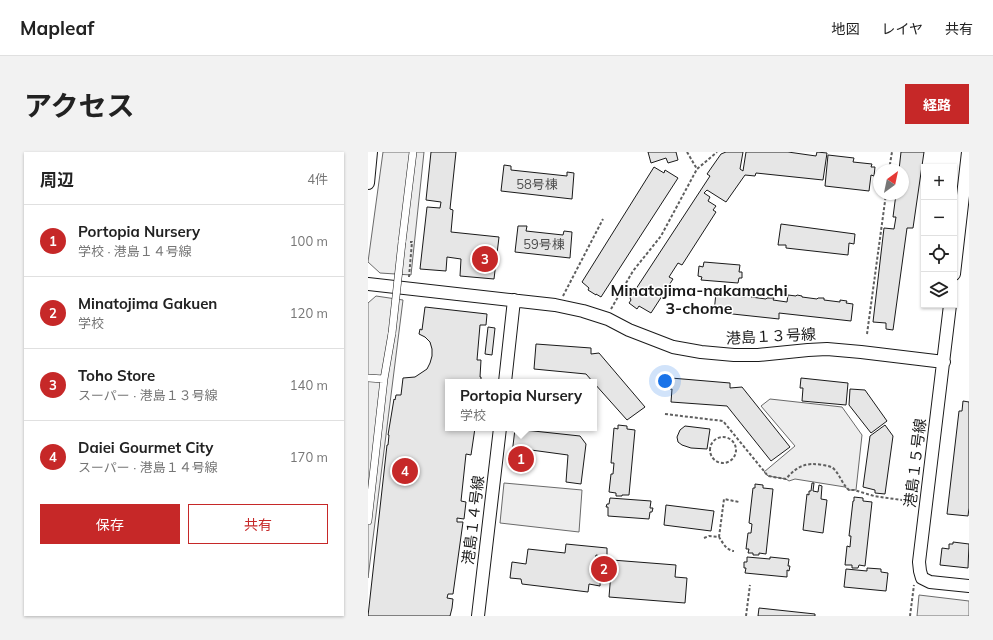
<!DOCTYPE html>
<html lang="ja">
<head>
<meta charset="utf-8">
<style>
	body { margin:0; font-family:Mulish,"Noto Sans JP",sans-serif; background:#f2f2f2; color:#222 }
	.controls { position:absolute; right:12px; top:12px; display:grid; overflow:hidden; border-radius:0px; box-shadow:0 1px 3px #0004 }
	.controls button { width:36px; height:36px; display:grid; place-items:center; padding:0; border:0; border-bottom:1px solid #e0e0e0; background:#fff; color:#222; font:20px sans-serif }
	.compass { position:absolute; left:505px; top:12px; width:36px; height:36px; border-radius:50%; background:#fff; box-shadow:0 1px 3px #0004; rotate:33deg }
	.you { position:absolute; left:297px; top:229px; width:14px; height:14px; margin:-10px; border:3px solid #fff; border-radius:50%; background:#1a73e8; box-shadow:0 0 0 6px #1a73e833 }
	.badge { display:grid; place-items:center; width:26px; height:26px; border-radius:50%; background:#c62828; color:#fff; font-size:13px; font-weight:700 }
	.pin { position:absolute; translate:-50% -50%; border:2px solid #fff; box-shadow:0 1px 4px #0006 }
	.popup { position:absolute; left:77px; top:227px; width:152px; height:52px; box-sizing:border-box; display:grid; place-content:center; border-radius:0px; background:#fff; filter:drop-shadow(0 1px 3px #0005); font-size:13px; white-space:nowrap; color:#767676 }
	.popup b { font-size:15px; color:#222 }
	.popup::after { content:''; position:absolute; left:50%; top:100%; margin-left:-8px; border:8px solid transparent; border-top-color:#fff }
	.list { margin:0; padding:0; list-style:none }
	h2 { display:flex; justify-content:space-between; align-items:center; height:52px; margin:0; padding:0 16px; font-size:17px }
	h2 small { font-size:13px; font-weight:400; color:#767676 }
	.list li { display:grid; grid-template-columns:26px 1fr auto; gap:12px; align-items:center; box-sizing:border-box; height:72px; padding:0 16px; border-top:1px solid #e0e0e0 }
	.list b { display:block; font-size:15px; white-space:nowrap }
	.list p { margin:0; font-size:13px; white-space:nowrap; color:#767676 }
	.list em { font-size:13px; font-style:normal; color:#767676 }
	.actions { display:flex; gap:8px; padding:12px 16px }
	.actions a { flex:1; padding:9px 0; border:1px solid #c62828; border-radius:0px; text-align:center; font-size:14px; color:#c62828 }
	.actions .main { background:#c62828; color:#fff }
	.icon { flex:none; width:22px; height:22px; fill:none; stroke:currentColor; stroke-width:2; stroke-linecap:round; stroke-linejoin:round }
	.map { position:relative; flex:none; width:601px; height:464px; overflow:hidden; border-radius:0px }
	header { display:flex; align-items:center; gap:24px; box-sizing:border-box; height:56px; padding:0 20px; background:#fff; border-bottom:1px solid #e0e0e0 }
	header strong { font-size:19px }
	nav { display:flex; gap:22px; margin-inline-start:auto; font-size:14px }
	.intro { display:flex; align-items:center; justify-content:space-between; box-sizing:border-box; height:96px; padding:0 24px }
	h1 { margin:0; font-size:28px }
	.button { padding:10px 18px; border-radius:0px; background:#c62828; color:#fff; font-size:14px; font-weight:700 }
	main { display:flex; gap:24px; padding:0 24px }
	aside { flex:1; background:#fff; border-radius:0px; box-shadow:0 1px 3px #0004 }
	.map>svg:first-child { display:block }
	.green { fill:#ededed; stroke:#6a6a6a }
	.building { fill:#e6e6e6; stroke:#1a1a1a }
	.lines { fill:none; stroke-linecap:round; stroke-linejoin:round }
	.pedestrian-casing { stroke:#1a1a1a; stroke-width:8 }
	.tertiary-casing { stroke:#1a1a1a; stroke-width:14 }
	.path { stroke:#5f5f5f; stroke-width:2; stroke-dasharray:3 2; stroke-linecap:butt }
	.pedestrian { stroke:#fff; stroke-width:7 }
	.tertiary { stroke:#fff; stroke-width:12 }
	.pedestrian-bridge-casing { stroke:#1a1a1a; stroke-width:8; stroke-linecap:butt }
	.pedestrian-bridge { stroke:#fff; stroke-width:7 }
	.labels { text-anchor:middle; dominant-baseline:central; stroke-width:3; stroke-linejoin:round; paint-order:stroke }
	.number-label { font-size:13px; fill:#4d4d4d }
	.street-label { font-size:15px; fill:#1a1a1a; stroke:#fff }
	.neighbourhood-label { font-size:16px; font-weight:bold; fill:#1a1a1a; stroke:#fff }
</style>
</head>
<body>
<header>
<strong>Mapleaf</strong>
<nav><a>地図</a><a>レイヤ</a><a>共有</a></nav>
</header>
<div class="intro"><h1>アクセス</h1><a class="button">経路</a></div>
<main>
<aside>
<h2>周辺<small>4件</small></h2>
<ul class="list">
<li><span class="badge">1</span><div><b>Portopia Nursery</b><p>学校 · 港島１４号線</p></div><em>100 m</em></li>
<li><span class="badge">2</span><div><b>Minatojima Gakuen</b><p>学校</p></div><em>120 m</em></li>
<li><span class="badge">3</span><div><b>Toho Store</b><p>スーパー · 港島１３号線</p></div><em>140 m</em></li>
<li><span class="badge">4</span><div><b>Daiei Gourmet City</b><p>スーパー · 港島１４号線</p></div><em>170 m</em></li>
</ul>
<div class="actions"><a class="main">保存</a><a>共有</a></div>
</aside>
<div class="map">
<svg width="601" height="464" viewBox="0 0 601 464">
	<rect width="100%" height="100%" fill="#fff"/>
	<path class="green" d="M 15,0 L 56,0 L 43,123 L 12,121 L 0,110 Z
		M 8,144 L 35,148 L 0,426 L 0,151 Z
		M 402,247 L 474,255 L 494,283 L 488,338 L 481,338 L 477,335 L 427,327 L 421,329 L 418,327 L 400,324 L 396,320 L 427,294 L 393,254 Z
		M 136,331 L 214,338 L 211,380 L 132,371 Z
		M 551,443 L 601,449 L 601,464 L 549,464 Z"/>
	<path class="building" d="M 63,0 L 88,0 L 82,57 L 85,58 L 83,80 L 131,85 L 126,127 L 92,124 L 93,107 L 79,105 L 78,119 L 52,117 L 59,55 L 72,56 L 73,50 L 58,48 Z
		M 280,0 L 308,0 L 310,8 L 300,11 L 298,6 L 283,11 Z
		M 358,0 L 375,0 L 372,17 L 375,19 L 378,0 L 420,0 L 448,4 L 449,0 L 459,1 L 455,28 L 388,21 L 387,24 L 377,23 L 358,50 L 339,38 L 336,41 L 342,45 L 340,49 L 348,54 L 345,58 L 348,60 L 314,113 L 310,111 L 301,125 L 305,127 L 283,161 L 271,154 L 269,157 L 261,151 L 263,148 L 262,146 L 342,24 L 339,22 L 353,2 Z
		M 533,0 L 556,0 L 545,76 L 539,76 L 525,178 L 518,177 L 518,171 L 505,170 L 516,76 L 526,77 L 528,65 L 525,65 L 528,42 L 535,42 L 535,18 L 531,18 Z
		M 460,3 L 486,6 L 485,10 L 504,12 L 503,15 L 507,15 L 506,24 L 503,23 L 501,39 L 457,34 Z
		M 136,13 L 143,14 L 143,18 L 199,24 L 199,20 L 206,21 L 204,47 L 133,39 Z
		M 286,15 L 296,21 L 297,18 L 310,26 L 233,145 L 228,142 L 228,143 L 220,138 L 221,136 L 214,130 Z
		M 413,72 L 487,82 L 486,92 L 481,91 L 480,103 L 418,96 L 418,93 L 410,93 Z
		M 150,74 L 159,74 L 158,79 L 195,83 L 196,79 L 204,80 L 202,106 L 147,100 Z
		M 336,110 L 372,113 L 371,120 L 374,120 L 374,126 L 371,126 L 370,131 L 333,128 L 334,125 L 330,124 L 331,114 L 335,115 Z
		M 348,141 L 355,142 L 355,141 L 361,141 L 361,143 L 377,145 L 377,143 L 383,144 L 383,145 L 398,147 L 399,146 L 406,146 L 405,148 L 419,150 L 420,143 L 428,144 L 429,143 L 434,144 L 434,145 L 449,147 L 450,146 L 456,146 L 456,148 L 472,150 L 472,148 L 479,149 L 478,151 L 485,152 L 483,169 L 411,161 L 411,167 L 346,160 Z
		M 57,155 L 119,162 L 118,173 L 112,173 L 109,208 L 113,208 L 112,225 L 113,225 L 113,230 L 80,230 L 80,276 L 107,276 L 103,303 L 98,302 L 93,349 L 98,350 L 96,367 L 89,366 L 89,370 L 95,370 L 85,442 L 80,442 L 79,446 L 85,447 L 84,456 L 82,464 L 0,464 L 19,293 L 20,293 L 21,283 L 20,283 L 26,247 L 27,248 L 28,243 L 33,243 L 35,226 L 47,225 L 59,217 L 62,211 L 64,204 L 64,197 L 62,190 L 57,185 L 51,182 L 52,177 L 54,178 Z
		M 120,175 L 127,176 L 124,203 L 117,202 Z
		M 168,192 L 223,196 L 223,202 L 231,201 L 277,255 L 259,268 L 226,231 L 226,230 L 225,230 L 218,222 L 166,217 Z
		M 303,226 L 362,231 L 362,236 L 374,235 L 422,295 L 403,309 L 359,254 L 303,250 L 304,237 L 302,237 Z
		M 433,226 L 480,231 L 478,253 L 434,249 L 435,236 L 432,236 Z
		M 482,237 L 497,238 L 519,269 L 503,281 L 481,253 Z
		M 595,249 L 601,250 L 601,356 L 600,364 L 579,362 L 591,259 L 594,259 Z
		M 250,273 L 259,274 L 259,277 L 267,278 L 261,343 L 254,343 L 254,344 L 248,344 L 248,341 L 241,340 L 243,322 L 245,322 L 246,311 L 243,311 L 246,276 L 250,277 Z
		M 517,273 L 525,284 L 517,342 L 507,341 L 507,338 L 495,335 L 502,284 Z
		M 317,274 L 342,277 L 339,297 L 323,296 L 314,293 L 310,290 L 309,285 L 312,278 Z
		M 147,277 L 212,284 L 218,292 L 213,332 L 198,330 L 200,303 L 163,298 L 161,313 L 143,310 Z
		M 444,331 L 446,331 L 445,339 L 450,340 L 451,333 L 454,334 L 453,347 L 459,348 L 455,381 L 435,378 L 439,342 L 441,343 L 441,339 L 443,339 Z
		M 387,332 L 395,333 L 395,336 L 405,337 L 398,402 L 391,401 L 391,403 L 385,403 L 385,401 L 380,401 L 381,397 L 378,397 L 380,381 L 383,381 L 384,372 L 381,371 L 385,336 L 387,336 Z
		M 486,345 L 495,346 L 495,349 L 504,350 L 497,414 L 491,413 L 490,416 L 484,416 L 484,413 L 477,413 L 479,394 L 482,395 L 483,384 L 481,384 L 485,349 L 486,349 Z
		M 242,346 L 283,349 L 282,356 L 285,356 L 284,360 L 282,360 L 281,367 L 240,364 L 240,355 L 238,355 L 239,352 L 241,352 Z
		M 298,353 L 346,359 L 343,379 L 296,373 Z
		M 585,390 L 601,392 L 600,416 L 572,413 L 574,396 L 581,397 L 581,392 L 585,392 Z
		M 198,392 L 239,396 L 239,405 L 228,403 L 226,417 L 233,417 L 232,434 L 221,432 L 220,440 L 154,432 L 153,427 L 142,426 L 144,410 L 158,412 L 160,397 L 197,401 Z
		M 379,405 L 402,407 L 402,405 L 421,407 L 420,414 L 422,414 L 421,419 L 419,418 L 419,425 L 377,421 L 378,416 L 376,416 L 376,410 L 379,410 Z
		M 244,408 L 308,413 L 307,425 L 319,426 L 317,451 L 241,445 Z
		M 499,416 L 513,417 L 513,420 L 520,421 L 518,439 L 476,435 L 478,417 L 499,419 Z
		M 391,456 L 447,462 L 447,464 L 390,464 Z"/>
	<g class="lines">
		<defs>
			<path id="pedestrian" d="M 34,90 L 45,0
				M 0,226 L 16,227
				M 0,369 L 16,227 L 24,181"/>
			<path id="tertiary" d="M 0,31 L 3,0
				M 586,122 L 600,0
				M 0,132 L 187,153 L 215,159 L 240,167 L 261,178 L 305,195 L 333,200 L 366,203 L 390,203 L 440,198 L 459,197 L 493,200 L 576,210
				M 582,153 L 551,410 L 552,419 L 554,426 L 562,430 L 601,434
				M 137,230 L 146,148
				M 110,464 L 132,276"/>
		</defs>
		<use href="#pedestrian" class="pedestrian-casing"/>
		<use href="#tertiary" class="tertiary-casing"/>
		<path class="path" d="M 319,0 L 329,17
			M 521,18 L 524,0
			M 41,125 L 44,90 L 42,90
			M 195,144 L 235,67
			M 243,157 L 265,119 L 293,84 L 329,17 L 349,0
			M 499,182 L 518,42
			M 297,262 L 355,269 L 400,324 L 418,327 C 429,314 438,310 455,313 C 459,314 463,314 466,317 C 472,323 474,332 481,338 L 486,338 L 506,344 L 547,350
			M342 298a13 13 0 1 1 26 0a13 13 0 1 1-26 0Z
			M 351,385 L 356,347 L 371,350
			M 336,386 L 341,384 L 351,385 C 355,391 358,398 366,399
			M 378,464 L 382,433
			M 542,464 L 546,433"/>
		<use href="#pedestrian" class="pedestrian"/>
		<use href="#tertiary" class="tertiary"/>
		<defs>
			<path id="pedestrian-bridge" d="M 24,181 L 34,90"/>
		</defs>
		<use href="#pedestrian-bridge" class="pedestrian-bridge-casing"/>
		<use href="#pedestrian-bridge" class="pedestrian-bridge"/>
	</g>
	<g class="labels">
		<g class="number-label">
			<text x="169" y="32">58号棟</text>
			<text x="176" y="92">59号棟</text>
		</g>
		<g class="street-label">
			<text transform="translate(403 184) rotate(-3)">港島１３号線</text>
			<text transform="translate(547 311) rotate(-83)">港島１５号線</text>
			<text transform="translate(105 368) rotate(-83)">港島１４号線</text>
		</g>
		<g class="neighbourhood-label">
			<text x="331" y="138">Minatojima-nakamachi<tspan x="331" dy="18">3-chome</tspan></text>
		</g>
	</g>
</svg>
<div class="controls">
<button>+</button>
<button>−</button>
<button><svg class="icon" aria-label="locate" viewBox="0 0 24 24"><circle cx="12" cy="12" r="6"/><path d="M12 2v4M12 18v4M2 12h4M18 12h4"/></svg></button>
<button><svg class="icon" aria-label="layers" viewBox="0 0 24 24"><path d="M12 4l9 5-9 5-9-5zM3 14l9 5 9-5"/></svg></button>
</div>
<svg class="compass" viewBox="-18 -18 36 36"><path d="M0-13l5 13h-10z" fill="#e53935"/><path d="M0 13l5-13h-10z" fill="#767676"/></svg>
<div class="you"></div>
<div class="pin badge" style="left:153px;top:307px">1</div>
<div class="popup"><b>Portopia Nursery</b>学校</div>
<div class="pin badge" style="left:236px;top:417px">2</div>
<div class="pin badge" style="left:117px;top:107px">3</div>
<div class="pin badge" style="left:37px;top:319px">4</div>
</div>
</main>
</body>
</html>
